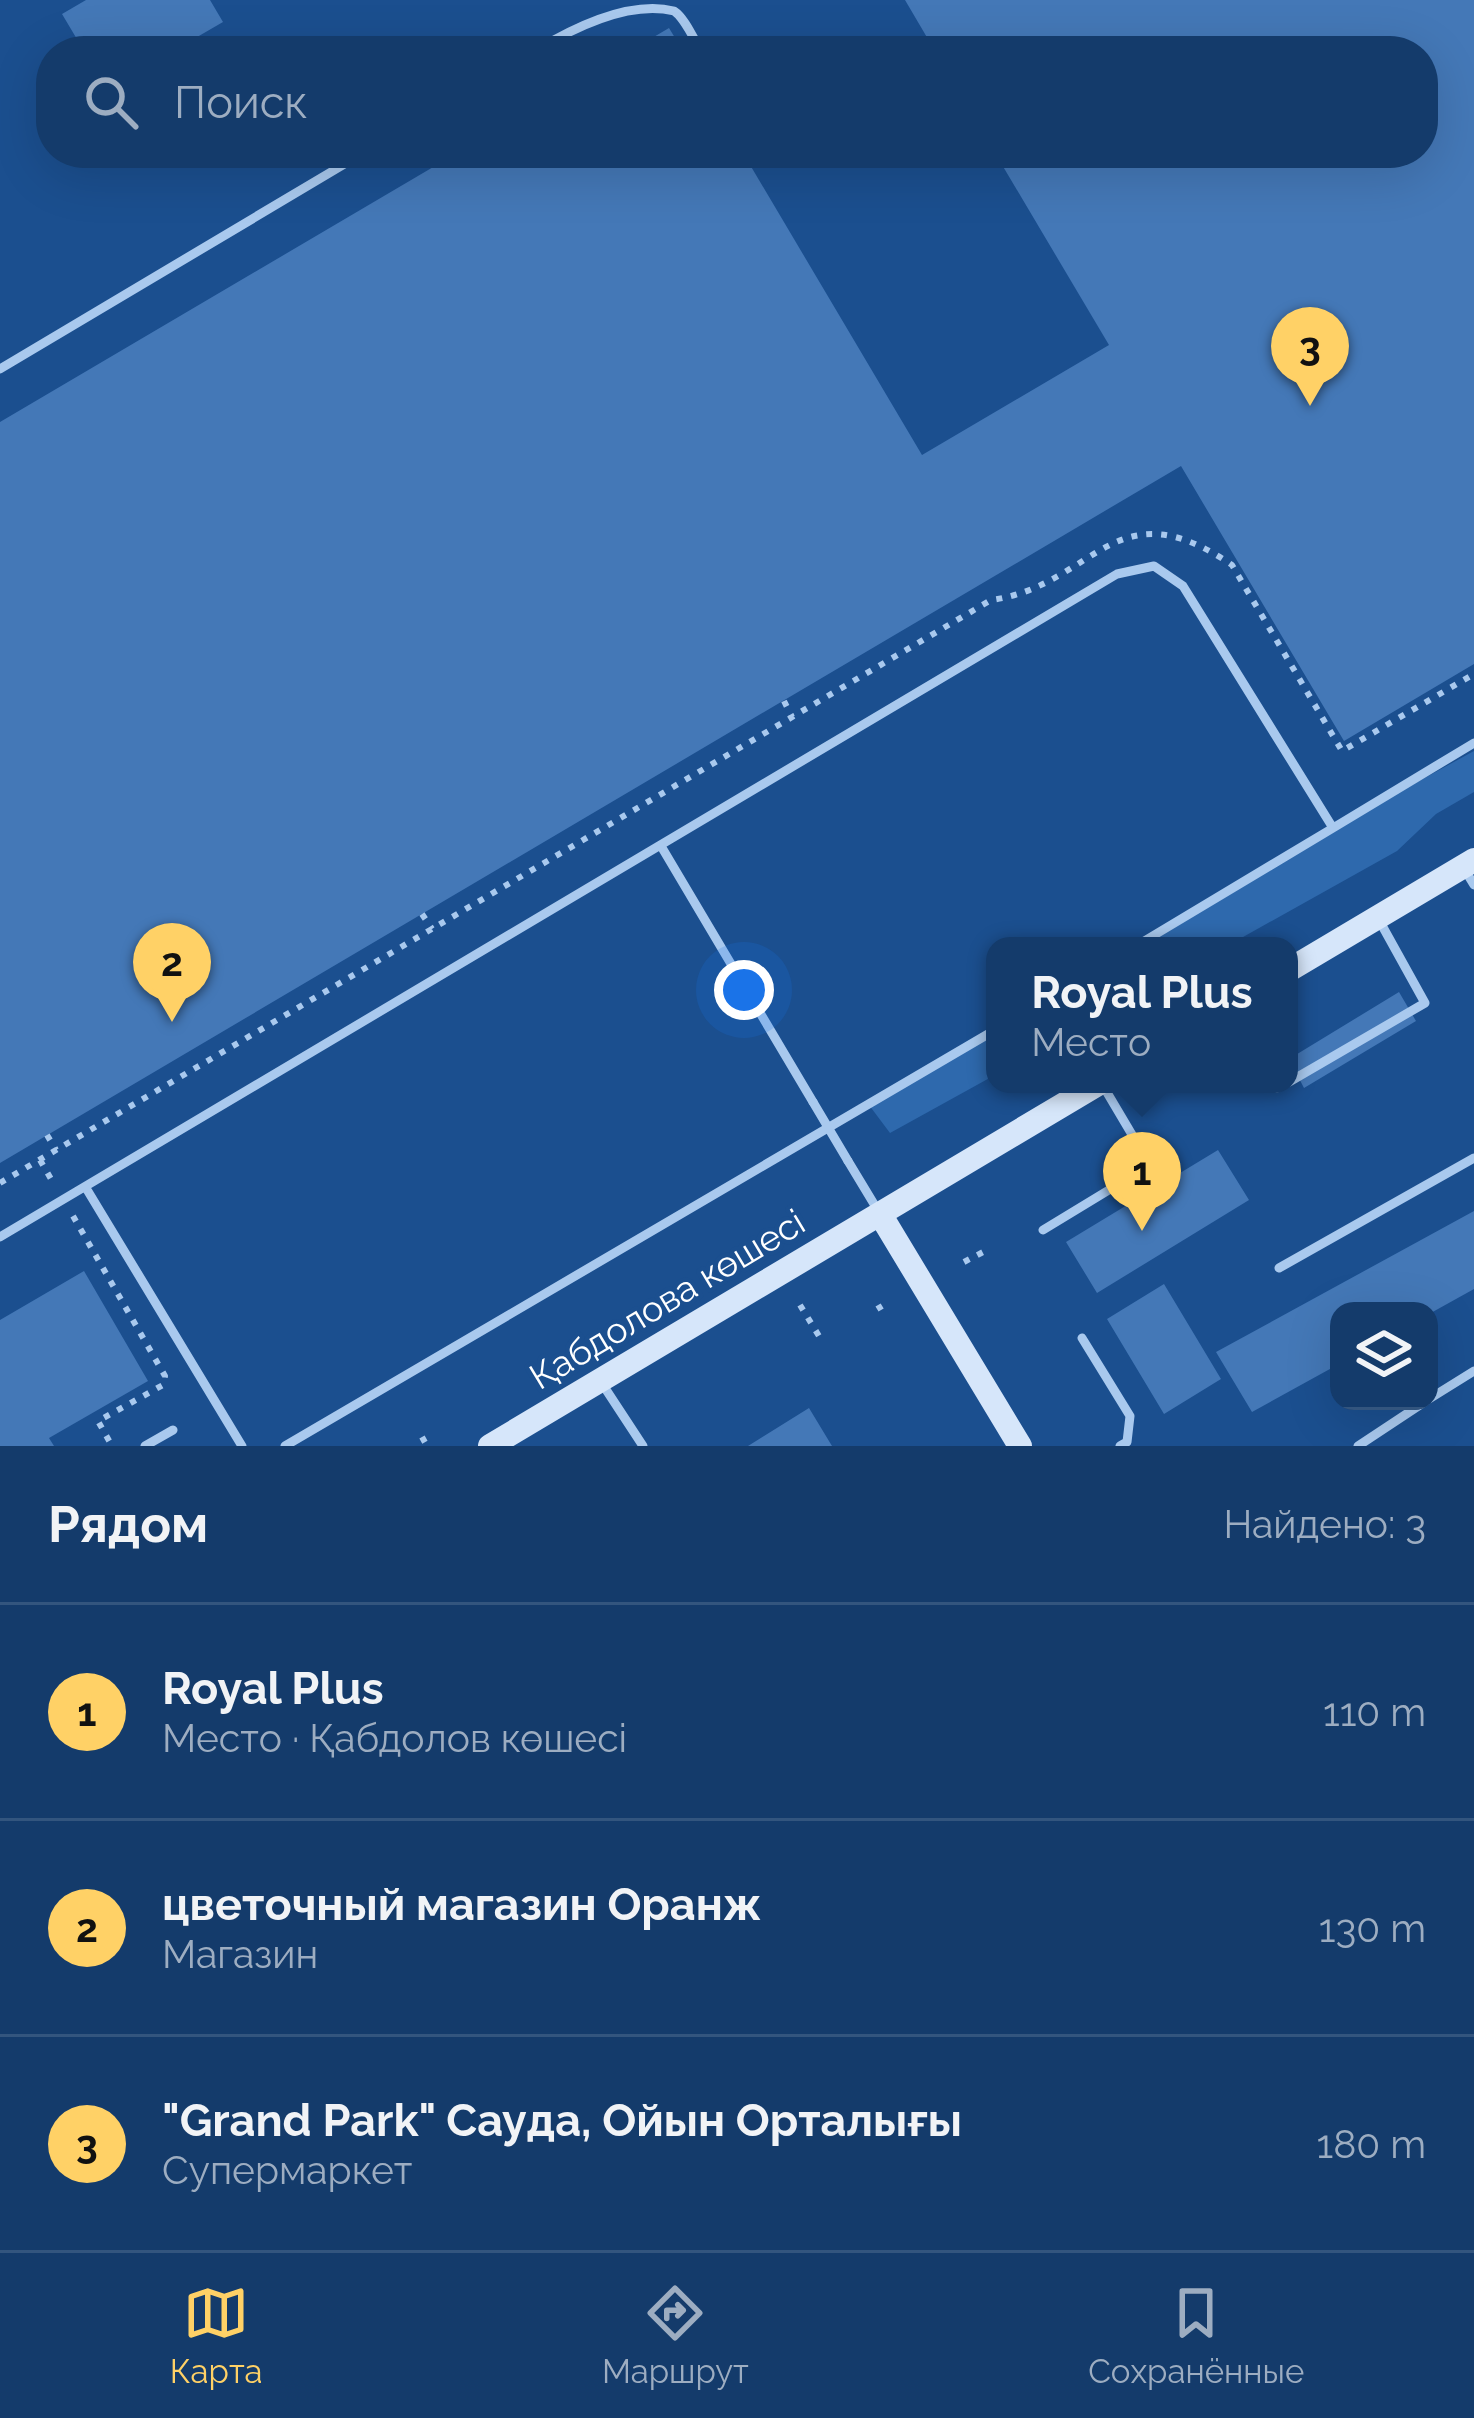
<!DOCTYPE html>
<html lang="ru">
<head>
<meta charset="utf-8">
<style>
	body { margin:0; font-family:Raleway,sans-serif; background:#214673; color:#f1f3f6 }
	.controls { position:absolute; right:36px; bottom:36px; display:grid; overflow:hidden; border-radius:24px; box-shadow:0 12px 48px #0002 }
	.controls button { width:108px; height:108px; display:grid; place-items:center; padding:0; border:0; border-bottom:3px solid #33557e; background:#143b6b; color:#f1f3f6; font:60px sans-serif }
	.you { position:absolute; left:744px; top:990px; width:42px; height:42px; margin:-30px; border:9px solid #fff; border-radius:50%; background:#1a73e8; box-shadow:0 0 0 18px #1a73e833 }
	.badge { display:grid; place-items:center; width:78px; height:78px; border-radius:50%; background:#ffd166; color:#111; font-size:39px; font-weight:700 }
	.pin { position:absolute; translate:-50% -99px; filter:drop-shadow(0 3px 6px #0008) }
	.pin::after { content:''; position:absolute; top:63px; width:42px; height:36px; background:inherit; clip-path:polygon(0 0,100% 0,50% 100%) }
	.popup { position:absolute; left:986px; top:937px; width:312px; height:156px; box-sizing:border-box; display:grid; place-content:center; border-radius:24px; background:#143b6b; filter:drop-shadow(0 3px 9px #0005); font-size:39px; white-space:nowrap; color:#9dadc1 }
	.popup b { font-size:45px; color:#f1f3f6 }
	.popup::after { content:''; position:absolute; left:50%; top:100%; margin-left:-24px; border:24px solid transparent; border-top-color:#143b6b }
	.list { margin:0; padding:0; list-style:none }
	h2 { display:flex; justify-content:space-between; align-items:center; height:156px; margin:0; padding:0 48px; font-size:51px }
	h2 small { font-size:39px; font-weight:400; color:#9dadc1 }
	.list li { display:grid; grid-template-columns:78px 1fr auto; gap:36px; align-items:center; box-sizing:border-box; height:216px; padding:0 48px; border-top:3px solid #33557e }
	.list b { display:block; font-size:45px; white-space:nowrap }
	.list p { margin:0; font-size:39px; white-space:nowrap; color:#9dadc1 }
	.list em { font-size:39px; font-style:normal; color:#9dadc1 }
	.icon { flex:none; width:66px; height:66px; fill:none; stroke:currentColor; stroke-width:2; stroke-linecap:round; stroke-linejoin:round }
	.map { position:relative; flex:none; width:1474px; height:1446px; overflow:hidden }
	.search { position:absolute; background:#143b6b; box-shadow:0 12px 48px #0002; left:36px; right:36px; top:36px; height:132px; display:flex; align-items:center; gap:30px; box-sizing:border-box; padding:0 42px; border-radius:48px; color:#9dadc1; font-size:45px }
	.sheet { height:804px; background:#143b6b }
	nav { display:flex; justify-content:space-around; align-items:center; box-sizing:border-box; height:168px; border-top:3px solid #33557e; background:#143b6b; font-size:33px; color:#9dadc1 }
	nav a { display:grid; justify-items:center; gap:6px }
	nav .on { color:#ffd166 }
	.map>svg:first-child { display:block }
	.green { fill:#2e69ad }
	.building { fill:#4478b7 }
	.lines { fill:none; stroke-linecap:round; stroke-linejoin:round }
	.path { stroke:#a9c9ee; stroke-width:6; stroke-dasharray:6 9; stroke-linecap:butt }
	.lane { stroke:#a9c9ee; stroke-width:9 }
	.secondary { stroke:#d6e6fa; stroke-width:24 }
	.lane-bridge { stroke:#a9c9ee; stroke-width:9 }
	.labels { text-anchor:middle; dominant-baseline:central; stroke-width:9; stroke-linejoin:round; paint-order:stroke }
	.street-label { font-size:36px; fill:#fff; stroke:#1b4f8f }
</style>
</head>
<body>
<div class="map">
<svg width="1474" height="1446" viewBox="0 0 1474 1446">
	<rect width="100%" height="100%" fill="#1b4f8f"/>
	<path class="green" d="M 1474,751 L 1474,792 L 1436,814 L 1397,851 L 1227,946 L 1136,946 L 1333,828 Z
		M 995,1030 L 995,1075 L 890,1133 L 869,1105 Z"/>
	<path class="building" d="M 86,0 L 210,0 L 223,22 L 173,51 L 84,51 L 62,14 Z
		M 905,0 L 1474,0 L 1474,664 L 1344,741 L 1181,466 L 0,1163 L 0,422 L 457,153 L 743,153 L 922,455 L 1109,345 L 995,153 L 1423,153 L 1423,51 L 935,51 Z
		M 669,28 L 683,51 L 630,51 Z
		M 1399,992 L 1416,1021 L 1304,1088 L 1289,1059 Z
		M 1218,1150 L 1249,1200 L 1097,1293 L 1066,1242 Z
		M 1474,1211 L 1474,1289 L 1429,1314 L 1429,1311 L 1339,1311 L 1339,1364 L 1252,1412 L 1216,1352 Z
		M 84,1271 L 148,1381 L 49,1438 L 54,1446 L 0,1446 L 0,1320 Z
		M 1164,1284 L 1221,1379 L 1164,1414 L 1107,1319 Z
		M 809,1408 L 832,1446 L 748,1446 Z"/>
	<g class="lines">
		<path class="path" d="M 784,701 L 792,717
			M 422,914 L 432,929
			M 47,1135 L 56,1150
			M 40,1160 L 54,1184
			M 0,1183 L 991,600 C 1095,586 1114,484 1232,565 L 1342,751 L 1474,674
			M 73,1216 L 165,1376 L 163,1385 L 98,1421 L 112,1446
			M 964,1262 L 985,1251
			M 800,1305 L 819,1336
			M 877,1309 L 889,1302
			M 422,1437 L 427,1446"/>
		<path class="lane" d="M 535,51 C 573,28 629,0 674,11 C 685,18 694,40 701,51
			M 763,153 L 764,154
			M 0,369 L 363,153
			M 661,846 L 813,1102
			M 1463,867 L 1474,885
			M 1136,946 L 1333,828
			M 1289,1082 L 1425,1003 L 1379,920
			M 1275,1084 L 1277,1088 L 1285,1084
			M 848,1161 L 877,1209
			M 86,1188 L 242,1446
			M 1043,1230 L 1150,1165 L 1102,1084
			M 0,1237 L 1117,574 L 1154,566 L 1183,586 L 1333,828 L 1474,743
			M 1279,1268 L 1474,1158
			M 1082,1338 L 1130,1416 L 1127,1442 L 1120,1446
			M 603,1385 L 643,1446
			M 1429,1399 L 1474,1371
			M 145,1446 L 173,1430
			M 285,1446 L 995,1030
			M 1358,1446 L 1426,1401"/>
		<path class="secondary" d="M 1289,970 L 1474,860
			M 880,1214 L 1020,1446
			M 490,1446 L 1098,1084"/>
		<path class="lane-bridge" d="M 813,1102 L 848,1161"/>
	</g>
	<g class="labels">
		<g class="street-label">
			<text transform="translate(667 1299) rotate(-31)">Қабдолова көшесі</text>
		</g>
	</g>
</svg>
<div class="controls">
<button><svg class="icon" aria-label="layers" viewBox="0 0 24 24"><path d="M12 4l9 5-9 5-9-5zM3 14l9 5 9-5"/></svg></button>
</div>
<div class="you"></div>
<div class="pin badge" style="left:1142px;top:1231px">1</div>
<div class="popup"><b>Royal Plus</b>Место</div>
<div class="pin badge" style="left:172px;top:1022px">2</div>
<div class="pin badge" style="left:1310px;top:406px">3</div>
<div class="search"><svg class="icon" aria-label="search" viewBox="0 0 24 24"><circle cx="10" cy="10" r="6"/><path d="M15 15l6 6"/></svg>Поиск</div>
</div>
<section class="sheet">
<h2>Рядом<small>Найдено: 3</small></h2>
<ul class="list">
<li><span class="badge">1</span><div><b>Royal Plus</b><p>Место · Қабдолов көшесі</p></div><em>110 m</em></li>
<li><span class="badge">2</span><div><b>цветочный магазин Оранж</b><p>Магазин</p></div><em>130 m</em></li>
<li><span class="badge">3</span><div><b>&quot;Grand Park&quot; Сауда, Ойын Орталығы</b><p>Супермаркет</p></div><em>180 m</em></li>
</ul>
</section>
<nav>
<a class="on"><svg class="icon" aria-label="map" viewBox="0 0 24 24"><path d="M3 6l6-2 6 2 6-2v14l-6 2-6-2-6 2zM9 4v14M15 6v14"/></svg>Карта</a>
<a><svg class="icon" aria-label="directions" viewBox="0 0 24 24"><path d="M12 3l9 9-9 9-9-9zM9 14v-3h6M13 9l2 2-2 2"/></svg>Маршрут</a>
<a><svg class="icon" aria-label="saved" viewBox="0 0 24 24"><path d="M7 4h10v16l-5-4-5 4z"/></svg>Сохранённые</a>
</nav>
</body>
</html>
